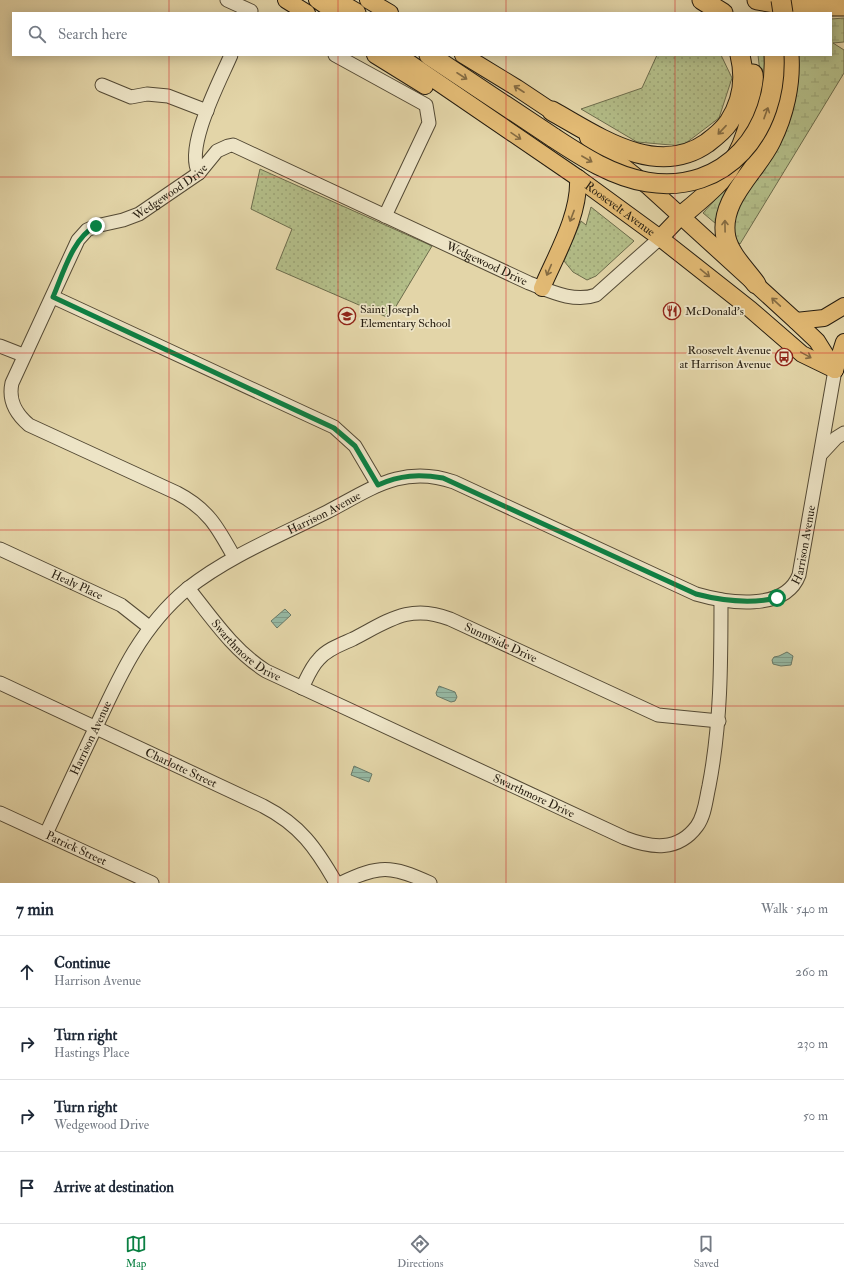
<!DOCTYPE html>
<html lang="en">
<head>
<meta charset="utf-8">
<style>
	body { margin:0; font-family:"IM FELL Double Pica",serif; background:#f6f6f7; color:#1f2937 }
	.stop { position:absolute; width:12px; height:12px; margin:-9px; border:3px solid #0b8043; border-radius:50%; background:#fff }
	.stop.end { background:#0b8043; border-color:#fff; box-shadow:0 1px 4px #0008 }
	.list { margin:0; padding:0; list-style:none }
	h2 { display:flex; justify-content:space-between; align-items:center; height:52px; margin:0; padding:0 16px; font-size:17px }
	h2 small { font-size:13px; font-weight:400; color:#747a83 }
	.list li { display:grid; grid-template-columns:26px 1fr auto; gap:12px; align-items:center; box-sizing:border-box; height:72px; padding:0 16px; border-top:1px solid #e0e1e3 }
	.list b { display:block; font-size:15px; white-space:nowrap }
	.list p { margin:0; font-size:13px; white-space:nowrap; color:#747a83 }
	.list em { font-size:13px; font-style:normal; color:#747a83 }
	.icon { flex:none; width:22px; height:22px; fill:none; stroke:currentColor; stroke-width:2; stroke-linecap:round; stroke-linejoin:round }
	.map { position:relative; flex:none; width:844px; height:883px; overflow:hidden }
	.search { position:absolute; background:#fff; box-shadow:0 2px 10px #0003; left:12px; right:12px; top:12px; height:44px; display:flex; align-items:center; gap:10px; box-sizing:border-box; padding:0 14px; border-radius:0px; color:#747a83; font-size:15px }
	.sheet { height:340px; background:#fff }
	nav { display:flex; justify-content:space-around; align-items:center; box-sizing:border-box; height:56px; border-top:1px solid #e0e1e3; background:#fff; font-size:11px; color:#747a83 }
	nav a { display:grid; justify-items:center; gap:2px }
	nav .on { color:#0b8043 }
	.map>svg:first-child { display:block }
	.grass { fill:url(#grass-dots); stroke:#6c6c4c }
	.wetland { fill:url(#wetland-marsh); stroke:#6c6c4c }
	.water { fill:url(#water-rules); stroke:#697a68 }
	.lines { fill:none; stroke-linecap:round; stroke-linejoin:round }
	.minor-casing { stroke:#544a35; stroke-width:15 }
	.major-casing { stroke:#251c0f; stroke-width:18 }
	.highway-casing { stroke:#251c0f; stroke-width:21 }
	.minor { stroke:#ede4c6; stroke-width:13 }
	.major { stroke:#e2ba74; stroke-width:16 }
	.highway { stroke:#e2ba74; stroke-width:19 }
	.highway-bridge-casing { stroke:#251c0f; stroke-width:21; stroke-linecap:butt }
	.highway-bridge { stroke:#e2ba74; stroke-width:19 }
	.oneway { stroke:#846b42 }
	.route { stroke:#0b8043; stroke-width:5 }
	.grid { fill:none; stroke:#d62828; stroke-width:1; stroke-opacity:0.55 }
	.labels { text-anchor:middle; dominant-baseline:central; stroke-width:3.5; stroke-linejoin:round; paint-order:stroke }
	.street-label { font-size:12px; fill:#251c0f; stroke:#ede4c6 }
	.poi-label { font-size:12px; fill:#251c0f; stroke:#ede4c6; text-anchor:start }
</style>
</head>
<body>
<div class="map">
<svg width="844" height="883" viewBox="0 0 844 883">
	<defs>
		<pattern id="grass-dots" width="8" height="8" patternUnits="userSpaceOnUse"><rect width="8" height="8" fill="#b3bd88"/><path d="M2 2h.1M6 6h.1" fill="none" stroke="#9aa274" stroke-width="1.8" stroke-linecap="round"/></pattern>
		<pattern id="wetland-marsh" width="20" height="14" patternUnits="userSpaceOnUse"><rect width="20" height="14" fill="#b3bd88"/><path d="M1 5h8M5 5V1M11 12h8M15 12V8" fill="none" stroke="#9aa274"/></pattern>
		<pattern id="water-rules" width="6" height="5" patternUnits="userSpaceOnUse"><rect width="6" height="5" fill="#96b9a4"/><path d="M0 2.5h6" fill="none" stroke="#819e8c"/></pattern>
	</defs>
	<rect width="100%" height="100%" fill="#e3d5a8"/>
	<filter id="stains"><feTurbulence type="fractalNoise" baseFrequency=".005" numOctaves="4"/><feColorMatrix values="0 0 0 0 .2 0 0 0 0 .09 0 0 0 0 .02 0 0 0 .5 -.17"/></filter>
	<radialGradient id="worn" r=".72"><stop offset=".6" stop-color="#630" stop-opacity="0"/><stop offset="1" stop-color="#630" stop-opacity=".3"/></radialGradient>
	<path class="grass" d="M 657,55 L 721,55 L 732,78 L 719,118 L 682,146 L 637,142 L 581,109 L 642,88 Z
		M 260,169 L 432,246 L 389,318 L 276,269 L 292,229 L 251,209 Z
		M 591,207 L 634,241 L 596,276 L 587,280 L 573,272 L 564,261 L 581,221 L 586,225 Z"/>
	<path class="wetland" d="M 844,18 L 844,42 L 833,43 L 844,50 L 844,73 L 740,244 L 703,213 L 726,188 L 763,99 L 758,55 L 831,55 L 831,19 Z"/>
	<path class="water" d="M 285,609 L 291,615 L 277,628 L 271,621 Z
		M 787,652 L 793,656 L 791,665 L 781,666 L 773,664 L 772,660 L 774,657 L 779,656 Z
		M 439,686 L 455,692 L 457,697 L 455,701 L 451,702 L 437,696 L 436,693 Z
		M 354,766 L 372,774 L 369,782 L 351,775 Z"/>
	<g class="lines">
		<defs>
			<g id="minor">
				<path d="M 227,0 L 251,11 L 250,13"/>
				<path d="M 335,55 L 426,105 L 429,123 L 385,216"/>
				<path d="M 102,85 L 131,97 L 147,94 L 168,96 L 207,111"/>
				<path d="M 199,173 C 184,148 220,81 231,55"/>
				<path d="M 53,297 L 334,427 L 355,446 L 378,485"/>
				<path d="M 0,346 L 23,355"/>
				<path d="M 822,453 L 836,438 L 844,433"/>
				<path id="s1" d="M 0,549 L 121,605 L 149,627"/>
				<path id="s2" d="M 234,557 C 218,528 208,509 177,493 L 29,425 C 16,414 8,401 12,383 L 78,240 L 87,230 L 96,226 L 123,220 L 139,214 L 199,173 L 217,151 L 228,146 L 233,145 L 529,283 C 550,291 574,303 596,295 L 660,238"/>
				<path id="s3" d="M 188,588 C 212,618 233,650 266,671 L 625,838 C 651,848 678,852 697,826 C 705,815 706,799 709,786 C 721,724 721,663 721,600"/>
				<path id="s4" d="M 0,683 L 263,806 C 300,825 316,848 336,883"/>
				<path id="s5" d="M 302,688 C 307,678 311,667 319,659 C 327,649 342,644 353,639 C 388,621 410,603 450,619 L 658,715 L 719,721"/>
				<path id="s6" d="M 0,813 L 152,883"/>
				<path id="s7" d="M 46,834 C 62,799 78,764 95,729 C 119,677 141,627 187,589 C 229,556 279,536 327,512 C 371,489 403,464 454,482 L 696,594 C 727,603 785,612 799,575 L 835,370"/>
				<path d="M 341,883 C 379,865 391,865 430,883"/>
			</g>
			<g id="major">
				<path d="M 286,0 L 307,13"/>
				<path d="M 317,0 L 336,13"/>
				<path d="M 368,0 L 390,13"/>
				<path d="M 375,55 L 425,86"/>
				<path id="s8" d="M 398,55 L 578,178 L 660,238 L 750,309 L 802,354 L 835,370"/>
				<path d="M 463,55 L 517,88 L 562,118"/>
				<path d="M 588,138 L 649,187 L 796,321 L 817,341 L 835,370"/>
				<path d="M 660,238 L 681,216"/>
				<path d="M 542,288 C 556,255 580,215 578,178"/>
				<path d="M 796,321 L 824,318 L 844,306"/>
				<path d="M 835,370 L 844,342"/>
			</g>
			<path id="highway" d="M 334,0 L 356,13
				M 702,0 L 723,13
				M 757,0 L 792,6 L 844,6
				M 429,55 L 554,138
				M 552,111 C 597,136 656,179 707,143 C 715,137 723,131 729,122 C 742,102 746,79 740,55
				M 681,216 C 694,205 708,194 720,181 C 743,154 758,110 753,74
				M 756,284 C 746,270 730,255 726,238 C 718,200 756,172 771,141 C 784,115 791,84 789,55"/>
		</defs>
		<use href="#minor" class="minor-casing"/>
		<use href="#major" class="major-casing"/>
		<use href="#highway" class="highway-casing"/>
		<use href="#minor" class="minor"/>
		<use href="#major" class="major"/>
		<use href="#highway" class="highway"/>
		<defs>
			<path id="highway-bridge" d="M 781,0 L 783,13
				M 554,138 C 583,157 612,176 647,182 C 726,195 778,130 774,55"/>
		</defs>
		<use href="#highway-bridge" class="highway-bridge-casing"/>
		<use href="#highway-bridge" class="highway-bridge"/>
	</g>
	<defs><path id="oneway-shaft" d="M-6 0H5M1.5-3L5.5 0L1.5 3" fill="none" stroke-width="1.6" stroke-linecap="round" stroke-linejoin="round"/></defs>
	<g class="oneway">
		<use href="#oneway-shaft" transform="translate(462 76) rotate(33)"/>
		<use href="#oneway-shaft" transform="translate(519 89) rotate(-147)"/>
		<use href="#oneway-shaft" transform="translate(766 113) rotate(-70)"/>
		<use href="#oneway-shaft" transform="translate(722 130) rotate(133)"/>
		<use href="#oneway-shaft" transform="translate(516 136) rotate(34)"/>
		<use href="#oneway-shaft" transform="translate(587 159) rotate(30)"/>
		<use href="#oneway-shaft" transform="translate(572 216) rotate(111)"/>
		<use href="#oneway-shaft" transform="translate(725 226) rotate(-91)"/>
		<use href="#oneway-shaft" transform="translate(549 270) rotate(113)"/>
		<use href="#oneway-shaft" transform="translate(705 273) rotate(39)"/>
		<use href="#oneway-shaft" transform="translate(776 302) rotate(-137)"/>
		<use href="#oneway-shaft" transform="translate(806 355) rotate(29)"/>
	</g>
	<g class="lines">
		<path class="route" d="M 96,226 C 73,237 63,274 53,297 L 334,428 L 355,446 L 378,485 C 400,475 419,474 443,478 L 696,594 C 723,601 750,604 777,598"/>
	</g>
	<path class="grid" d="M 169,0 L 169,13M 338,0 L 338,13M 506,0 L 506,13M 675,0 L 675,13M 169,55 L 169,883M 338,55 L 338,883M 506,55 L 506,883M 675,55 L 675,883M 0,177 L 844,177M 0,353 L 844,353M 0,530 L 844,530M 0,706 L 844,706"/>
	<defs>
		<symbol id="restaurant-ring" viewBox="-11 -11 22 22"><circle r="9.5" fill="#ede4c6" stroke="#8f2418" stroke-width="1.5"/><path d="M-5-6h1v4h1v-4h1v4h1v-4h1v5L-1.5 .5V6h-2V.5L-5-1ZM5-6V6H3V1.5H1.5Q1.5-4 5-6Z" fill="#8f2418"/></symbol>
		<symbol id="school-ring" viewBox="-11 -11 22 22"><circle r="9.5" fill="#ede4c6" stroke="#8f2418" stroke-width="1.5"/><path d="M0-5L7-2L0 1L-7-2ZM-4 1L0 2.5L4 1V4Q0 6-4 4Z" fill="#8f2418"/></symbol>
		<symbol id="bus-ring" viewBox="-11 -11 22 22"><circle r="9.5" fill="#ede4c6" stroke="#8f2418" stroke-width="1.5"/><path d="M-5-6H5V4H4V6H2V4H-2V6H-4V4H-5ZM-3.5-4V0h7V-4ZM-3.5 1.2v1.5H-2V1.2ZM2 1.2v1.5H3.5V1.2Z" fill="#8f2418"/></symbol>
	</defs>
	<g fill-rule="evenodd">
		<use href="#restaurant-ring" x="662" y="301" width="20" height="20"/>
		<use href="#school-ring" x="337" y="306" width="20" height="20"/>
		<use href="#bus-ring" x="774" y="347" width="20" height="20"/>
	</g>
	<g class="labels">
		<g class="street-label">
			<text stroke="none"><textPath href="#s2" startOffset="562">Wedgewood Drive</textPath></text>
			<text stroke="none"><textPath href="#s8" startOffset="270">Roosevelt Avenue</textPath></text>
			<text stroke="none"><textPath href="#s2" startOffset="922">Wedgewood Drive</textPath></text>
			<text stroke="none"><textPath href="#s7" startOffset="442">Harrison Avenue</textPath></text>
			<text stroke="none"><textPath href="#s7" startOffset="992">Harrison Avenue</textPath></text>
			<text stroke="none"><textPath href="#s1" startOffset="85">Healy Place</textPath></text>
			<text stroke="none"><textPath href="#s5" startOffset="233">Sunnyside Drive</textPath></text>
			<text stroke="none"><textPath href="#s3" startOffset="86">Swarthmore Drive</textPath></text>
			<text stroke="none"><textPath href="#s7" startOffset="106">Harrison Avenue</textPath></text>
			<text stroke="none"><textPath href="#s4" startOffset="200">Charlotte Street</textPath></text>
			<text stroke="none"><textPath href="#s3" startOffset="410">Swarthmore Drive</textPath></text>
			<text stroke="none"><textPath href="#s6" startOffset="84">Patrick Street</textPath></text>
		</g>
		<g class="poi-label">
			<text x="360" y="309">Saint Joseph<tspan x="360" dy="14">Elementary School</tspan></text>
			<text x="685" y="311">McDonald's</text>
			<text x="771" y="350" text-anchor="end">Roosevelt Avenue<tspan x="771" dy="14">at Harrison Avenue</tspan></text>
		</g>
	</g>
	<rect width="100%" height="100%" filter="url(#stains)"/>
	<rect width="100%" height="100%" fill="url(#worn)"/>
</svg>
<div class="stop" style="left:777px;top:598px"></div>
<div class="stop end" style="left:96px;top:226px"></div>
<div class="search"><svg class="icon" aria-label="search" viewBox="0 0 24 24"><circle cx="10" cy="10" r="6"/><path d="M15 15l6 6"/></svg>Search here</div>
</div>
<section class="sheet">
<h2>7 min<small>Walk · 540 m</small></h2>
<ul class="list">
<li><svg class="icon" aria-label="ahead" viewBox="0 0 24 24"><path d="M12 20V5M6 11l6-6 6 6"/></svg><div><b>Continue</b><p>Harrison Avenue</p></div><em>260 m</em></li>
<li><svg class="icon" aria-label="right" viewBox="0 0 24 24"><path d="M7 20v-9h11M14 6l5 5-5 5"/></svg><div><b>Turn right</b><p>Hastings Place</p></div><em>230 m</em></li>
<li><svg class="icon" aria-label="right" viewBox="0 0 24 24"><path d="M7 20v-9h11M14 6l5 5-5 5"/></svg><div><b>Turn right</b><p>Wedgewood Drive</p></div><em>50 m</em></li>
<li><svg class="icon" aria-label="arrive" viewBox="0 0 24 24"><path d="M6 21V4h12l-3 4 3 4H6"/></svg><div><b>Arrive at destination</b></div></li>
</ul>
</section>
<nav>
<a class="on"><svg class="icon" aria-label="map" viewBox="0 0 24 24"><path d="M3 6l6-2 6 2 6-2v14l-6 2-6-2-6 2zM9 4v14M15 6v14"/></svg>Map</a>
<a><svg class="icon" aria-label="directions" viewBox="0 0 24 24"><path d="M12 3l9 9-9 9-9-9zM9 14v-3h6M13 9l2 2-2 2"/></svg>Directions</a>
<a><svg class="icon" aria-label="saved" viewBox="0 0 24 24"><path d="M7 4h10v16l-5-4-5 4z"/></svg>Saved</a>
</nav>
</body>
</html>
